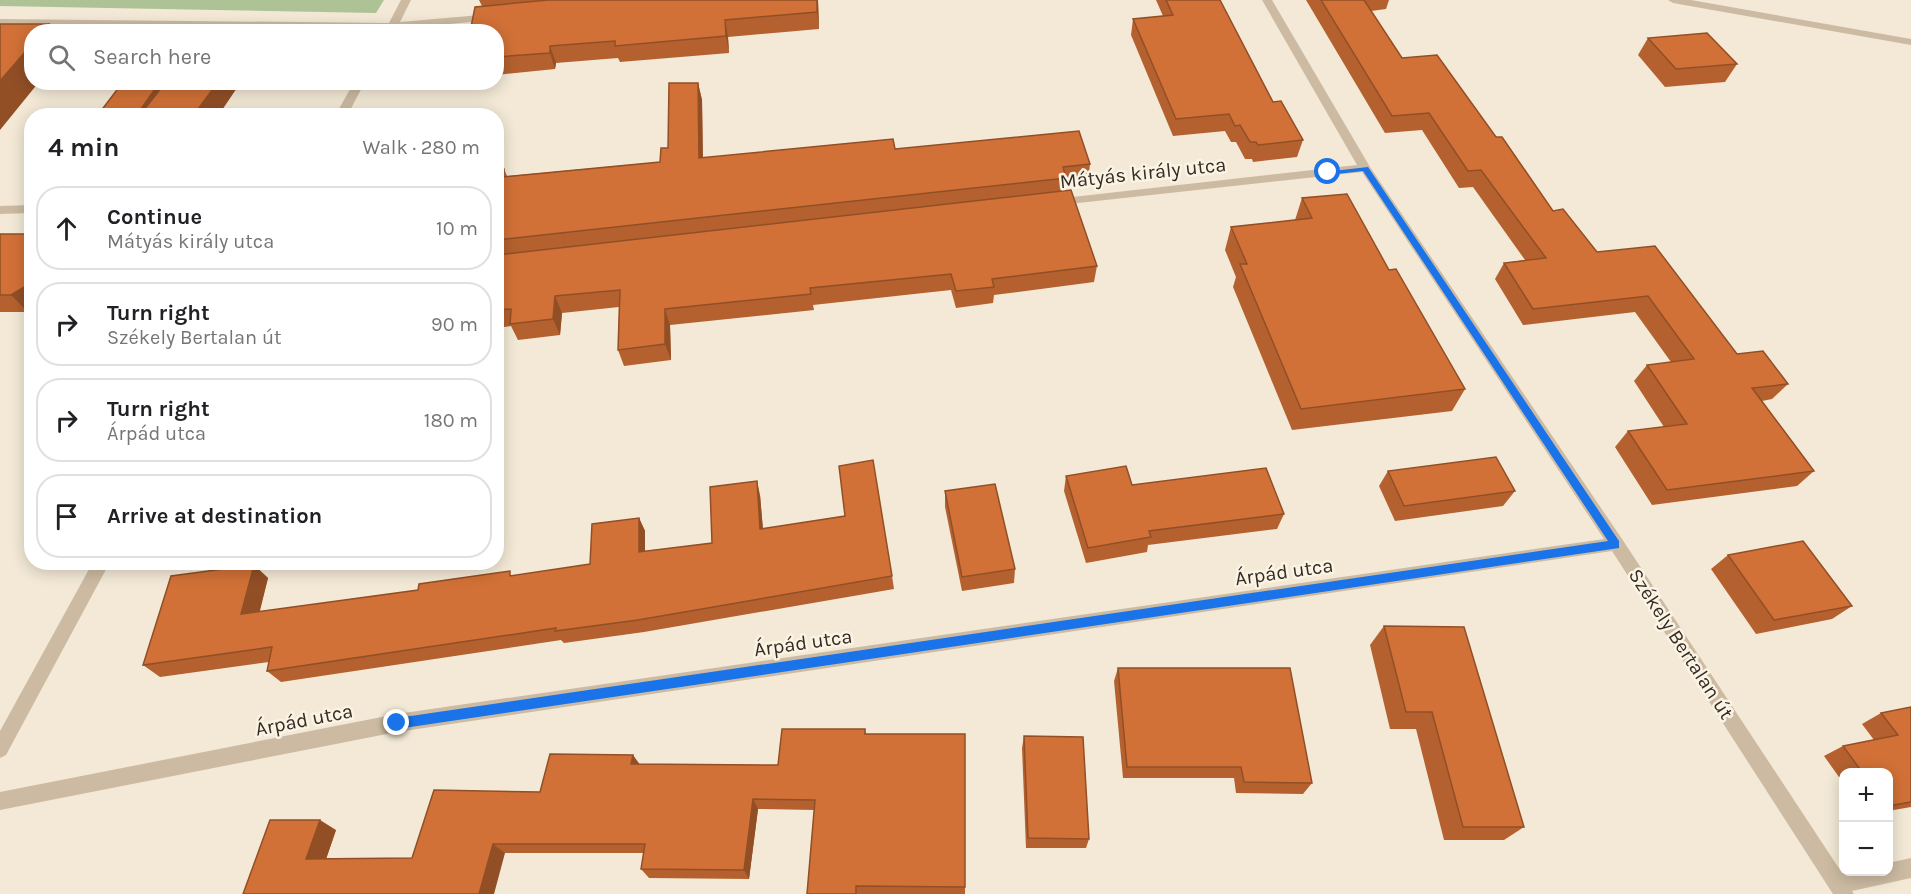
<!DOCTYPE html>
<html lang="en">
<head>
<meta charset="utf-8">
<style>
	body { margin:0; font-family:Karla,sans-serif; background:#f6f6f6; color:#202124 }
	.controls { position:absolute; right:18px; bottom:18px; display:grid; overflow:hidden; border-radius:12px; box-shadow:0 3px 15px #0003 }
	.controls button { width:54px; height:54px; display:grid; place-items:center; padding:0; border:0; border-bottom:2px solid #e0e0e0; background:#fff; color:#202124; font:30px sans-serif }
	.stop { position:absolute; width:18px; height:18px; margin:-14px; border:4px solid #1a73e8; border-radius:50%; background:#fff }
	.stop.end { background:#1a73e8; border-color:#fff; box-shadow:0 2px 6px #0008 }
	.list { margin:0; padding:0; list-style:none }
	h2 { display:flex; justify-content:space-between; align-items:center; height:78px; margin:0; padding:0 24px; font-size:26px }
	h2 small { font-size:20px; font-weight:400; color:#757577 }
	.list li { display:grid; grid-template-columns:39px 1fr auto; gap:18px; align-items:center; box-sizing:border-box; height:84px; margin:0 12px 12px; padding:0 12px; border:2px solid #e0e0e0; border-radius:24px }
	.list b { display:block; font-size:22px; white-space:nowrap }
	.list p { margin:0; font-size:20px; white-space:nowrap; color:#757577 }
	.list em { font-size:20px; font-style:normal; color:#757577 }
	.icon { flex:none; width:33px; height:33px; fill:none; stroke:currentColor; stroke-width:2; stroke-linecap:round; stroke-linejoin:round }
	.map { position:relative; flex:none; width:1911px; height:894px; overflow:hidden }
	.search { position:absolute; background:#fff; box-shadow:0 3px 15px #0003; left:24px; top:24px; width:480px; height:66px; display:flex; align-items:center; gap:15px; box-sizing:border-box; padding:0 21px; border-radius:24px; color:#757577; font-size:22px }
	.panel { position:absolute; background:#fff; box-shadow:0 3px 15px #0003; left:24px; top:108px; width:480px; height:462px; border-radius:24px }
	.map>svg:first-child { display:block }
	.green { fill:#adc395 }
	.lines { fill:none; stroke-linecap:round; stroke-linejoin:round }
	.minor { fill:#ccbba2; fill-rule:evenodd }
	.tertiary { fill:#ccbba2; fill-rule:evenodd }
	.wall { fill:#b4612f }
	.shaded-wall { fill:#924f26 }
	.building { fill:#d17137; stroke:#924f26; stroke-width:1.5 }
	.route { fill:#1a73e8 }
	.labels { text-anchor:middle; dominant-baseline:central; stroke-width:5; stroke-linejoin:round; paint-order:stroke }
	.street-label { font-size:20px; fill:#352c25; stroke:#fbf3e3 }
</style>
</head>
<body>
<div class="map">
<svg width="1911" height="894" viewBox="0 0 1911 894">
	<rect width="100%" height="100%" fill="#f3e9d6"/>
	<path class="green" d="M 0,0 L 384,0 L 376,13 L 0,6 Z"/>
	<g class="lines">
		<path class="minor" d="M 401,0 L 411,0 L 400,22 L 492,14 L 497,17 L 492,20 L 396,29 L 395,32 L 384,32 L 385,29 L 0,25 L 0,19 L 389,23 Z
			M 1262,0 L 1272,0 L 1370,167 L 1622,539 L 1842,873 L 1888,872 L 1888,863 L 1911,858 L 1911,878 L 1852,891 L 1854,894 L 1833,894 L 1612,551 L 397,732 L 0,810 L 0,792 L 397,714 L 1604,539 L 1362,172 L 1051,206 L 1051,200 L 1055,199 L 1357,165 Z
			M 354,82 L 365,82 L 347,116 L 335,116 Z
			M 32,205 L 32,213 L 0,214 L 0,206 Z
			M 93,562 L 110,562 L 6,755 L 0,758 L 0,731 Z"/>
		<path class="tertiary" d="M 1668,0 L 1691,0 L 1911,39 L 1911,45 L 1673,3 Z"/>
	</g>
	<path class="wall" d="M 479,0 L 818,0 L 819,29 L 728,37 L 729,53 L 620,62 L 618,58 L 556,63 L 555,69 L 496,75 L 496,32 L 482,6 Z
		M 1156,0 L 1220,0 L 1273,102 L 1303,140 L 1297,157 L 1253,162 L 1252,159 L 1245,159 L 1236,142 L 1231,142 L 1225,131 L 1173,136 L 1131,35 L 1133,19 L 1163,16 Z
		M 1306,0 L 1389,0 L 1386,9 L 1371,11 L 1402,58 L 1496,137 L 1553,211 L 1597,252 L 1737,354 L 1788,384 L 1772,399 L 1762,401 L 1814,471 L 1797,486 L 1652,505 L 1615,447 L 1628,431 L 1664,427 L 1634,381 L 1647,365 L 1671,362 L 1635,312 L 1523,325 L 1495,279 L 1504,263 L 1525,260 L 1473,187 L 1459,188 L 1422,130 L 1385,133 Z
		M 1648,38 L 1737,64 L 1725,82 L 1665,87 L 1638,55 Z
		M 698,83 L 702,100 L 703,158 L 895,149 L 1090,164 L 1088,181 L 1066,183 L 1065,191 L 1097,266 L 1094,282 L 994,295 L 993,303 L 956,308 L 951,290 L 813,305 L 814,310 L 670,325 L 671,360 L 624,366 L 618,350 L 619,307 L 562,313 L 560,335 L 518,340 L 511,326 L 496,328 L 496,170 L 504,169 L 507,176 L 660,162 L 668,148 Z
		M 1302,198 L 1389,270 L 1465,389 L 1452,411 L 1292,430 L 1233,287 L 1236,277 L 1225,250 L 1231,227 L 1295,220 Z
		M 0,234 L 28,312 L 0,312 Z
		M 1388,471 L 1515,491 L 1503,506 L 1395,521 L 1379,486 Z
		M 1066,476 L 1132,485 L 1284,514 L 1277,529 L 1148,545 L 1147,552 L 1086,563 L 1064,491 Z
		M 945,491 L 1015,569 L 1014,583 L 962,591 L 945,507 Z
		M 760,495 L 763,529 L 892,576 L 894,589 L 644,632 L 564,643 L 561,640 L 281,682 L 267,671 L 269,662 L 160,677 L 143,665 L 254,565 L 268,578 L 259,612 L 418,590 L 590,564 L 639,518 L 645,531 L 645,551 L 712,543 Z
		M 1728,555 L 1852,606 L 1832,619 L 1756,634 L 1711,569 Z
		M 1384,626 L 1524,827 L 1504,840 L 1444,840 L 1416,729 L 1390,729 L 1370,645 Z
		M 1118,668 L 1312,783 L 1303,794 L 1236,793 L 1234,778 L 1123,778 L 1114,681 Z
		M 1911,707 L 1911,807 L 1888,811 L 1888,772 L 1844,772 L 1844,784 L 1824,756 L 1843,746 L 1874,740 L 1862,724 L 1881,713 Z
		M 865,729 L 866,734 L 965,734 L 965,894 L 807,894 L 814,810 L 758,809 L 749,879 L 649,878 L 641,869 L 644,853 L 505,853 L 243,894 L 336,830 L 326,859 L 412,858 L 540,792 L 640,764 L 778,765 Z
		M 1024,736 L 1089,839 L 1086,848 L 1026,848 L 1022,748 Z"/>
	<path class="shaded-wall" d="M 817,0 L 818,0 L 819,29 L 817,12 Z
		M 725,20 L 728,37 L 729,53 L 726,36 Z
		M 49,24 L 55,32 L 43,32 Z
		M 32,44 L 32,82 L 39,82 L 0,130 L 0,81 Z
		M 550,46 L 556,63 L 555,69 L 550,53 Z
		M 160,82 L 182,82 L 161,116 L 136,116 Z
		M 218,82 L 241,82 L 218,116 L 193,116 Z
		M 698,83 L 702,100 L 703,175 L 699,158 Z
		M 32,278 L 32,310 L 28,312 L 11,295 Z
		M 555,296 L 562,313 L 560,335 L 553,319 Z
		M 665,309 L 670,325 L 671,360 L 665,344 Z
		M 757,481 L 760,495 L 764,543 L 760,529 Z
		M 639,518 L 645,531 L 645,565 L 639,552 Z
		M 254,565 L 268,578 L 256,627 L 241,614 Z
		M 633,755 L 641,766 L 631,764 Z
		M 753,799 L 758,809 L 749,879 L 744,870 Z
		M 320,820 L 336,830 L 323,868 L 306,859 Z
		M 493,844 L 505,853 L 494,894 L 479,894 Z"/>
	<path class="building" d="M 548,0 L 817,0 L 817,12 L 725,20 L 726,36 L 615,46 L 615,41 L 550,46 L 550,53 L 496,57 L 496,32 L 470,32 L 475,7 Z
		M 1166,0 L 1220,0 L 1273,102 L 1281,101 L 1303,140 L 1258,145 L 1256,142 L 1250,142 L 1240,125 L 1235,126 L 1229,114 L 1176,119 L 1133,19 L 1173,15 Z
		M 1321,0 L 1364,0 L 1402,58 L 1437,55 L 1496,137 L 1502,137 L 1553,211 L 1563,209 L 1597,252 L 1655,246 L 1737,354 L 1763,351 L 1788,384 L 1752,388 L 1814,471 L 1667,490 L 1628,431 L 1687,424 L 1647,365 L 1694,359 L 1648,296 L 1533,309 L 1504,263 L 1546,258 L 1481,170 L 1468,171 L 1429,113 L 1392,116 Z
		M 0,24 L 49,24 L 43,32 L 32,32 L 32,44 L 0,81 Z
		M 1707,33 L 1737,64 L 1676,69 L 1648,38 Z
		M 123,82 L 160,82 L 136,116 L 97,116 Z
		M 166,82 L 218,82 L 193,116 L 139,116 Z
		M 669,83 L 698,83 L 699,158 L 893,139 L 895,149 L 1079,131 L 1090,164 L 1063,167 L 1066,178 L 496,240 L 496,170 L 504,169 L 503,177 L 660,162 L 661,148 L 668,148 Z
		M 1071,190 L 1097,266 L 992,279 L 994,287 L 956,291 L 951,274 L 810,288 L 811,294 L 665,309 L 665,344 L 618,350 L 620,290 L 555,296 L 553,319 L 510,324 L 511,309 L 496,310 L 496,255 Z
		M 1347,194 L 1389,270 L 1396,269 L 1465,389 L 1301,409 L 1240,264 L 1247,264 L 1231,227 L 1312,218 L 1302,198 Z
		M 0,234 L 32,234 L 32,278 L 26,286 L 11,295 L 0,295 Z
		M 1496,457 L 1515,491 L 1404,506 L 1388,471 Z
		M 873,460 L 892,576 L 638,620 L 555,631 L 556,628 L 267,671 L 272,647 L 143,665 L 171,576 L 254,565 L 241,614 L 418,590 L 419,584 L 510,571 L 510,576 L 590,564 L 592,524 L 639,518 L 639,552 L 712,543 L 710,487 L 757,481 L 760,529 L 845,516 L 839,466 Z
		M 1126,466 L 1132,485 L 1266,468 L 1284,514 L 1149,531 L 1151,537 L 1088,548 L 1066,476 Z
		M 995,484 L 1015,569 L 962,577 L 945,491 Z
		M 1803,541 L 1852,606 L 1774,620 L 1728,555 Z
		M 1384,626 L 1464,627 L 1524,827 L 1463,827 L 1432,712 L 1406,712 Z
		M 1118,668 L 1290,668 L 1312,783 L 1244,782 L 1241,767 L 1127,767 Z
		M 1911,707 L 1911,802 L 1888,806 L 1888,772 L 1862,772 L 1843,746 L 1898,735 L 1881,713 Z
		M 782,729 L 865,729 L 865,734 L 965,734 L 965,887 L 856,886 L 856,894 L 807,894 L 815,800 L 753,799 L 744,870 L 641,869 L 645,844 L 493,844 L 479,894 L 243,894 L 270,820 L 320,820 L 306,859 L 412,858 L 434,790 L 540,792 L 550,754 L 633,755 L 631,764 L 778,765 Z
		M 1024,736 L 1083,737 L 1089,839 L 1028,838 Z"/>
	<path class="route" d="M 1368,167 L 1619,541 L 1619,548 L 397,729 L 393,727 L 391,723 L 397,718 L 1608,541 L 1363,171 L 1328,175 L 1324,172 Z"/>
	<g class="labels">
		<g class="street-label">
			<text transform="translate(1143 173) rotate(-6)">Mátyás király utca</text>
			<text transform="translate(1284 572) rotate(-8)">Árpád utca</text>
			<text transform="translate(803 643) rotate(-8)">Árpád utca</text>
			<text transform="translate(1681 644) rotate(57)">Székely Bertalan út</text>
			<text transform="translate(304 720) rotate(-11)">Árpád utca</text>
		</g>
	</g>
</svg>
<div class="controls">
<button>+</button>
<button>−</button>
</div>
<div class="stop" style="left:1328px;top:172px"></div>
<div class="stop end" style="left:397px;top:723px"></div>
<div class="search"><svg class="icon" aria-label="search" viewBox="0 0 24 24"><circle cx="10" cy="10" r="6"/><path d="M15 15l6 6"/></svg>Search here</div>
<section class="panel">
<h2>4 min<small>Walk · 280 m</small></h2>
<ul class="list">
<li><svg class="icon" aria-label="ahead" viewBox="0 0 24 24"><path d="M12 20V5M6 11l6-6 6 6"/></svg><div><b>Continue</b><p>Mátyás király utca</p></div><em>10 m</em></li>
<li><svg class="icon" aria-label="right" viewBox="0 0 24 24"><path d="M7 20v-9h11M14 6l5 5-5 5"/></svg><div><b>Turn right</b><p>Székely Bertalan út</p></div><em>90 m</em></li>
<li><svg class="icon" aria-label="right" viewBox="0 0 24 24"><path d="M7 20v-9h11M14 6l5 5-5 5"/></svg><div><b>Turn right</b><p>Árpád utca</p></div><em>180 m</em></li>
<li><svg class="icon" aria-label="arrive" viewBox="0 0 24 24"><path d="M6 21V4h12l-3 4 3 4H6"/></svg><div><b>Arrive at destination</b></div></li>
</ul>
</section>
</div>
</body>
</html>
